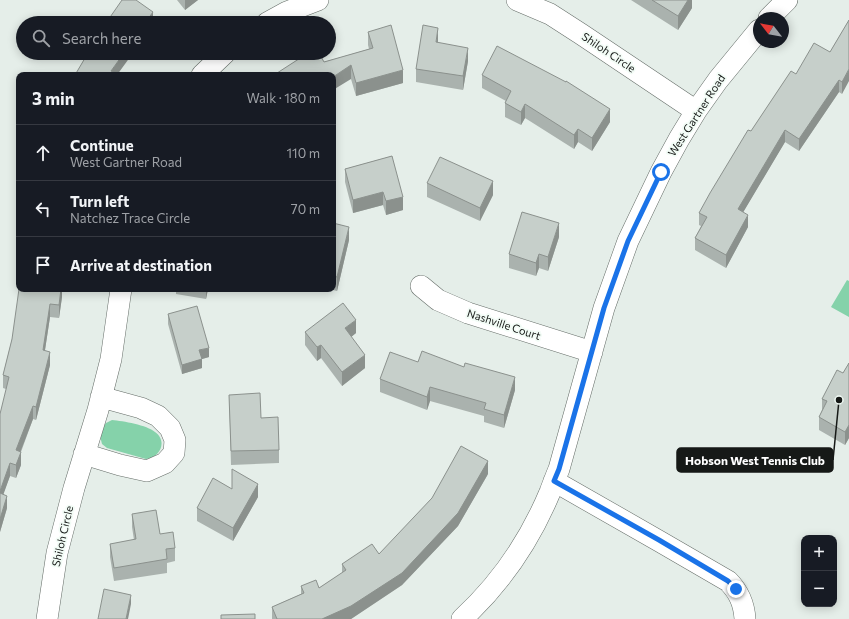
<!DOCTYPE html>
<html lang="en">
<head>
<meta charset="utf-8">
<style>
	body { margin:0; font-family:Commissioner,sans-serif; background:#242831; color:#f1f3f6 }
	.controls { position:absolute; right:12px; bottom:12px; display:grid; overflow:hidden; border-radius:8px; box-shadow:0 2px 10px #0003 }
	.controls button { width:36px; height:36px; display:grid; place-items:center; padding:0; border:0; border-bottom:1px solid #363941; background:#171b24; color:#f1f3f6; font:20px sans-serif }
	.compass { position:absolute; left:753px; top:12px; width:36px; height:36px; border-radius:50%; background:#171b24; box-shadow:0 2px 10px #0003; rotate:301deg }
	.stop { position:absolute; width:12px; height:12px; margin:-9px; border:3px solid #1a73e8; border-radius:50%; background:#fff }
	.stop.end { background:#1a73e8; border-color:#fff; box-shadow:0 1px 4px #0008 }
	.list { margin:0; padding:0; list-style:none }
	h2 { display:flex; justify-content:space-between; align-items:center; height:52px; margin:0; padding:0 16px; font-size:17px }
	h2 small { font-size:13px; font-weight:400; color:#9ea1a6 }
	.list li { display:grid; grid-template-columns:26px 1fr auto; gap:12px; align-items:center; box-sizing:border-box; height:56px; padding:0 16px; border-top:1px solid #363941 }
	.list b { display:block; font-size:15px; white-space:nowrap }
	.list p { margin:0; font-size:13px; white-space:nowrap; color:#9ea1a6 }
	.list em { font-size:13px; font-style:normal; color:#9ea1a6 }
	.icon { flex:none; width:22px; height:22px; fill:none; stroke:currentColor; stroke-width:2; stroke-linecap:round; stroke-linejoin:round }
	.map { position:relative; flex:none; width:849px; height:619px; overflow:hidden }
	.search { position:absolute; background:#171b24; box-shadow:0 2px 10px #0003; left:16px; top:16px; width:320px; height:44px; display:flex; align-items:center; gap:10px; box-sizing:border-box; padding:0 14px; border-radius:22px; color:#9ea1a6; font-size:15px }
	.panel { position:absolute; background:#171b24; box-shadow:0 2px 10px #0003; left:16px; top:72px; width:320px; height:220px; border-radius:8px }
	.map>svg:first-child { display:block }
	.green { fill:#85d2aa }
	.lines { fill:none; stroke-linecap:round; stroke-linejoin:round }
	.minor-casing { stroke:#656d68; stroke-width:22 }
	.minor { stroke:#fff; stroke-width:21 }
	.wall { fill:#aab2ae }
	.shaded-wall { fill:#8b918d }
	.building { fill:#c6cfca; stroke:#8b918d }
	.route { stroke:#1a73e8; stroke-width:5 }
	.labels { text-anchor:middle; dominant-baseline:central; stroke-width:3.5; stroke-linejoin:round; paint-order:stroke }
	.street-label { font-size:11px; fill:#161917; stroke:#f2fcf6 }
	.leader { fill:none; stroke:#161917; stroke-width:1.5 }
	.callout-dot { fill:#161917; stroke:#f2fcf6; stroke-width:1.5 }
	.callout { fill:#161917; stroke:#161917; stroke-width:1.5 }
	.callout-label { font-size:12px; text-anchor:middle; font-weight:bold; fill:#fff }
</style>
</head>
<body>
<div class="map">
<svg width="849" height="619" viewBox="0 0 849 619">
	<rect width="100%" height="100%" fill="#e5eee9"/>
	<path class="green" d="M 847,280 L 849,281 L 849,317 L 831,307 Z
		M 112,420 C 123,421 147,425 155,432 C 168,441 160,458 146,459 L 107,448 L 102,444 L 100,436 L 102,428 L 106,423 Z"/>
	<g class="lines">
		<defs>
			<path id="minor" d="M 517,0 L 550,14 L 581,34 L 696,111
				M 769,18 L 787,0
				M 267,23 L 287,12 L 318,0
				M 202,75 L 225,53
				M 421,286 L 438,300 L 468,313 L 592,352
				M 84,454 L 120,465 L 147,471 L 165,463 L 174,453 L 175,440 L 170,428 L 158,416 L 141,408 L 101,397
				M 554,481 L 659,541 L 728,581 C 739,592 744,603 745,619
				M 47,619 L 57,553 L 74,488 L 98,410 L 111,359 L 121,289
				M 462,619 C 500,584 530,540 550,492 C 553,484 556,476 559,469 L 604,308 L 628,241 L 661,172 L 679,139 L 696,111 L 718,80 L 759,30"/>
		</defs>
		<use href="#minor" class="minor-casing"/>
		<use href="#minor" class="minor"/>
	</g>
	<path class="wall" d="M 177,0 L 198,0 L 185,10 Z
		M 631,0 L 692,0 L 692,8 L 678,30 Z
		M 849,20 L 842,94 L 839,92 L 799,151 L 785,142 L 743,212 L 748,227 L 726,268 L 695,250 L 695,238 L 701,226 L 699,225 L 699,213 L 751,131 L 796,74 L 830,52 Z
		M 368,32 L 403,83 L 356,96 L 351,79 L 324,62 L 369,49 L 368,45 Z
		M 438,41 L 438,43 L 468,61 L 463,90 L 416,82 L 416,69 Z
		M 482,75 L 610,122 L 592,151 L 578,142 L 574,149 L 525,118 L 521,125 L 505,117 L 505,103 L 506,101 L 482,88 Z
		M 392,156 L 403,210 L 386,215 L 383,205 L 353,213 L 345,182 L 345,169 Z
		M 427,183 L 493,195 L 480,221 L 427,197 Z
		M 333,223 L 349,240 L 337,291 L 329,289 L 333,289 Z
		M 559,237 L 548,271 L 539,268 L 536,276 L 509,268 L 509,254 Z
		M 62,289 L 62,297 L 59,318 L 50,317 L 45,350 L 50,365 L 36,420 L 33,419 L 21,452 L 21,465 L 16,478 L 10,476 L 3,494 L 7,508 L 0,532 L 6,389 L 3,388 L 3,375 L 12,339 Z
		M 176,289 L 208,289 L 206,299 L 176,294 Z
		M 168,314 L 209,357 L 202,359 L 202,368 L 182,374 L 168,324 Z
		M 305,332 L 356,333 L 351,337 L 365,368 L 342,386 L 321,358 L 317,361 L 305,345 Z
		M 418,362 L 515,390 L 504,428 L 484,422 L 484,416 L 430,401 L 427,410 L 380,392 L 380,379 Z
		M 849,363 L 849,438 L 845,445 L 819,430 L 819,417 L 822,410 L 822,399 L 843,373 Z
		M 229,395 L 261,418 L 279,450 L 279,463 L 231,465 Z
		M 232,469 L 258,497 L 233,541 L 197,521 L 197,508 L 232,489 Z
		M 488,474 L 458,526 L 402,585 L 351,619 L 272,619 L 272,607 L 301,594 L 301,586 L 319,588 L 342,573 L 342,564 L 379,554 Z
		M 132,514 L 160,534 L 175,548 L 175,561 L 167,563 L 167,573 L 114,581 L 110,557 L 110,544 L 134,540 L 132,527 Z"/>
	<path class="shaded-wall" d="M 185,0 L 198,0 L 185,10 Z
		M 688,0 L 692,0 L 692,8 L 678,30 L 678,16 Z
		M 153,12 L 153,23 L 145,23 Z
		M 438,28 L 438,41 L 436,56 L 436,42 Z
		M 468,48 L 468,61 L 463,90 L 463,76 Z
		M 124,53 L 133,53 L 117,75 L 111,75 L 111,71 Z
		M 351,65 L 351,79 L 333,90 L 333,77 Z
		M 849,69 L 849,81 L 842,94 L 842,82 Z
		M 403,70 L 403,83 L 356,96 L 356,83 Z
		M 839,80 L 839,92 L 799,151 L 799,139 Z
		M 525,104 L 525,118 L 521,125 L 521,112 Z
		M 610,109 L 610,122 L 592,151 L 592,138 Z
		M 578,129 L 578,142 L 574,149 L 574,135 Z
		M 785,130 L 785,142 L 738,221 L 738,209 Z
		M 493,181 L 493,195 L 480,221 L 480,208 Z
		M 383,192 L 383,205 L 353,213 L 353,200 Z
		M 403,197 L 403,210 L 386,215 L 386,201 Z
		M 748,215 L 748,227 L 726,268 L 726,255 Z
		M 559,223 L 559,237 L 548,271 L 548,257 Z
		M 349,227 L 349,240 L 337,291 L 337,277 Z
		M 539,254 L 539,268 L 536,276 L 536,263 Z
		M 61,289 L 62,289 L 62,297 L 59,318 L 59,305 Z
		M 206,289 L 208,289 L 206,299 Z
		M 50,304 L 50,317 L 43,363 L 43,350 Z
		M 356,320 L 356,333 L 345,342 L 345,328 Z
		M 321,345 L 321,358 L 317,361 L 317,347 Z
		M 209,348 L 209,357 L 202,359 L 202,368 L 182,374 L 182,365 L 199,350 Z
		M 50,352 L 50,365 L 36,420 L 36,407 Z
		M 365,355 L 365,368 L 342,386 L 342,372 Z
		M 515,377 L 515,390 L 504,428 L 504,415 Z
		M 430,387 L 430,401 L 427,410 L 427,397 Z
		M 33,406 L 33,419 L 16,463 L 16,450 Z
		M 849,425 L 849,438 L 845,445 L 845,432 Z
		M 21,452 L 21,465 L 16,478 L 16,465 Z
		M 488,461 L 488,474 L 458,526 L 402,585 L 351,619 L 322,619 Z
		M 10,463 L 10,476 L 0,504 L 0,491 Z
		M 258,484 L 258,497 L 233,541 L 233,528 Z
		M 7,496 L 7,508 L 0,532 L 0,519 Z
		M 131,595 L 131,604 L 128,619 L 126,619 Z"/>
	<path class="building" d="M 122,0 L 136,0 L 153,12 L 145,23 L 106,23 Z
		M 652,0 L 688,0 L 678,16 Z
		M 849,20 L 849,69 L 842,82 L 839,80 L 799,139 L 785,130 L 738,209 L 748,215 L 726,255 L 695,238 L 707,217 L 699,213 L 710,193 L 748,130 L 751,131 L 791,71 L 796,74 L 814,43 L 830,52 Z
		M 391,25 L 403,70 L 356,83 L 351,65 L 333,77 L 333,75 L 274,75 L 308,53 L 319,53 L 324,62 L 373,48 L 368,32 Z
		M 423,25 L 438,28 L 436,42 L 468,48 L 463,76 L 416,69 Z
		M 497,46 L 566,82 L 566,81 L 610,109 L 592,138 L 578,129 L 574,135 L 525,104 L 521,112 L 505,103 L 511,91 L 482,75 Z
		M 88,53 L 124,53 L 111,71 L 117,74 L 116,75 L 75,75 Z
		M 392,156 L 403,197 L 386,201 L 383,192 L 353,200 L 345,169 Z
		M 440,157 L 493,181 L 480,208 L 427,183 Z
		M 522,212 L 559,223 L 548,257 L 539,254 L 536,263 L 509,254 Z
		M 333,223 L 349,227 L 337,277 L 333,276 Z
		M 19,289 L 61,289 L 59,305 L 50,304 L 43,350 L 50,352 L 36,407 L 33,406 L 16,450 L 21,452 L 16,465 L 10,463 L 0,491 L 0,414 L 9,377 L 3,375 L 12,339 Z
		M 343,303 L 356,320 L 345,328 L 365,355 L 342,372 L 321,345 L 317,347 L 305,332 Z
		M 197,306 L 209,348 L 199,350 L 202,359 L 182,365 L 168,314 Z
		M 422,351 L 464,367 L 465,363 L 515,377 L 504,415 L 484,409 L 486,403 L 430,387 L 427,397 L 380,379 L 390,352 L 418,362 Z
		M 849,363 L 849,425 L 845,432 L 819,417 L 827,401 L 822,399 L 837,370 L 843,373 Z
		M 260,393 L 261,418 L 278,417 L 279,450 L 231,451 L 229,395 Z
		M 461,446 L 488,461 L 458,513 L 402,573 L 351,606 L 322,619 L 277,619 L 272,607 L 304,593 L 301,586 L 316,580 L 319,588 L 346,570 L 342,564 L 372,544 L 379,554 L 432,498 Z
		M 232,469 L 258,484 L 233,528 L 197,508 L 213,478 L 232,489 Z
		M 0,493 L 7,496 L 0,519 Z
		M 156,510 L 160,534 L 173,532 L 175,548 L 166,549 L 167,559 L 114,568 L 110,544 L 136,539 L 132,514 Z
		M 104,589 L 131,595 L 126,619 L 98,619 Z
		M 255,614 L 255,619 L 221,619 L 221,615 Z"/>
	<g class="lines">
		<path class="route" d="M 661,172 L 628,241 L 604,308 L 559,469 L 554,481 L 659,540 L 728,581 L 736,589"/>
	</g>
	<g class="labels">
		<g class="street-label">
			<text transform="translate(609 52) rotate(34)">Shiloh Circle</text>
			<text transform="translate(696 115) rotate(-57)">West Gartner Road</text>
			<text transform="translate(504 324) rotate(18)">Nashville Court</text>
			<text transform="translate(62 536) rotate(-77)">Shiloh Circle</text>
		</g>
	</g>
	<path class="leader" d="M839 400L833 460"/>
	<circle class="callout-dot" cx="839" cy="400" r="4"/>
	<rect class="callout" x="677" y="448" width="156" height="24" rx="4"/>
	<g class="callout-label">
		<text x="755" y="465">Hobson West Tennis Club</text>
	</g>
</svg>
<div class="controls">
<button>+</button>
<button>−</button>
</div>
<svg class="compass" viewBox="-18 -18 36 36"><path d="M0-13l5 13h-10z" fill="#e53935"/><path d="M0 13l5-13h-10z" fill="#9ea1a6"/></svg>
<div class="stop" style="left:661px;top:172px"></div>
<div class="stop end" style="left:736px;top:589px"></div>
<div class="search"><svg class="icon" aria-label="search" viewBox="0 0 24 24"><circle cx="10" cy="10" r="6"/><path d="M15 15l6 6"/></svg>Search here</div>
<section class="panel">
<h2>3 min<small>Walk · 180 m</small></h2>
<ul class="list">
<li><svg class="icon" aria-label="ahead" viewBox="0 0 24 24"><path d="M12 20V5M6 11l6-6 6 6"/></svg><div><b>Continue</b><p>West Gartner Road</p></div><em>110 m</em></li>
<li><svg class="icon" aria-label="left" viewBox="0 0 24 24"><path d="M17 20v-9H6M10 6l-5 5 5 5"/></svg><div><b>Turn left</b><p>Natchez Trace Circle</p></div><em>70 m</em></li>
<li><svg class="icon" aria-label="arrive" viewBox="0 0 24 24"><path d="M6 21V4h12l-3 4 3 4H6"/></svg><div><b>Arrive at destination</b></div></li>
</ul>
</section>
</div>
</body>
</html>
